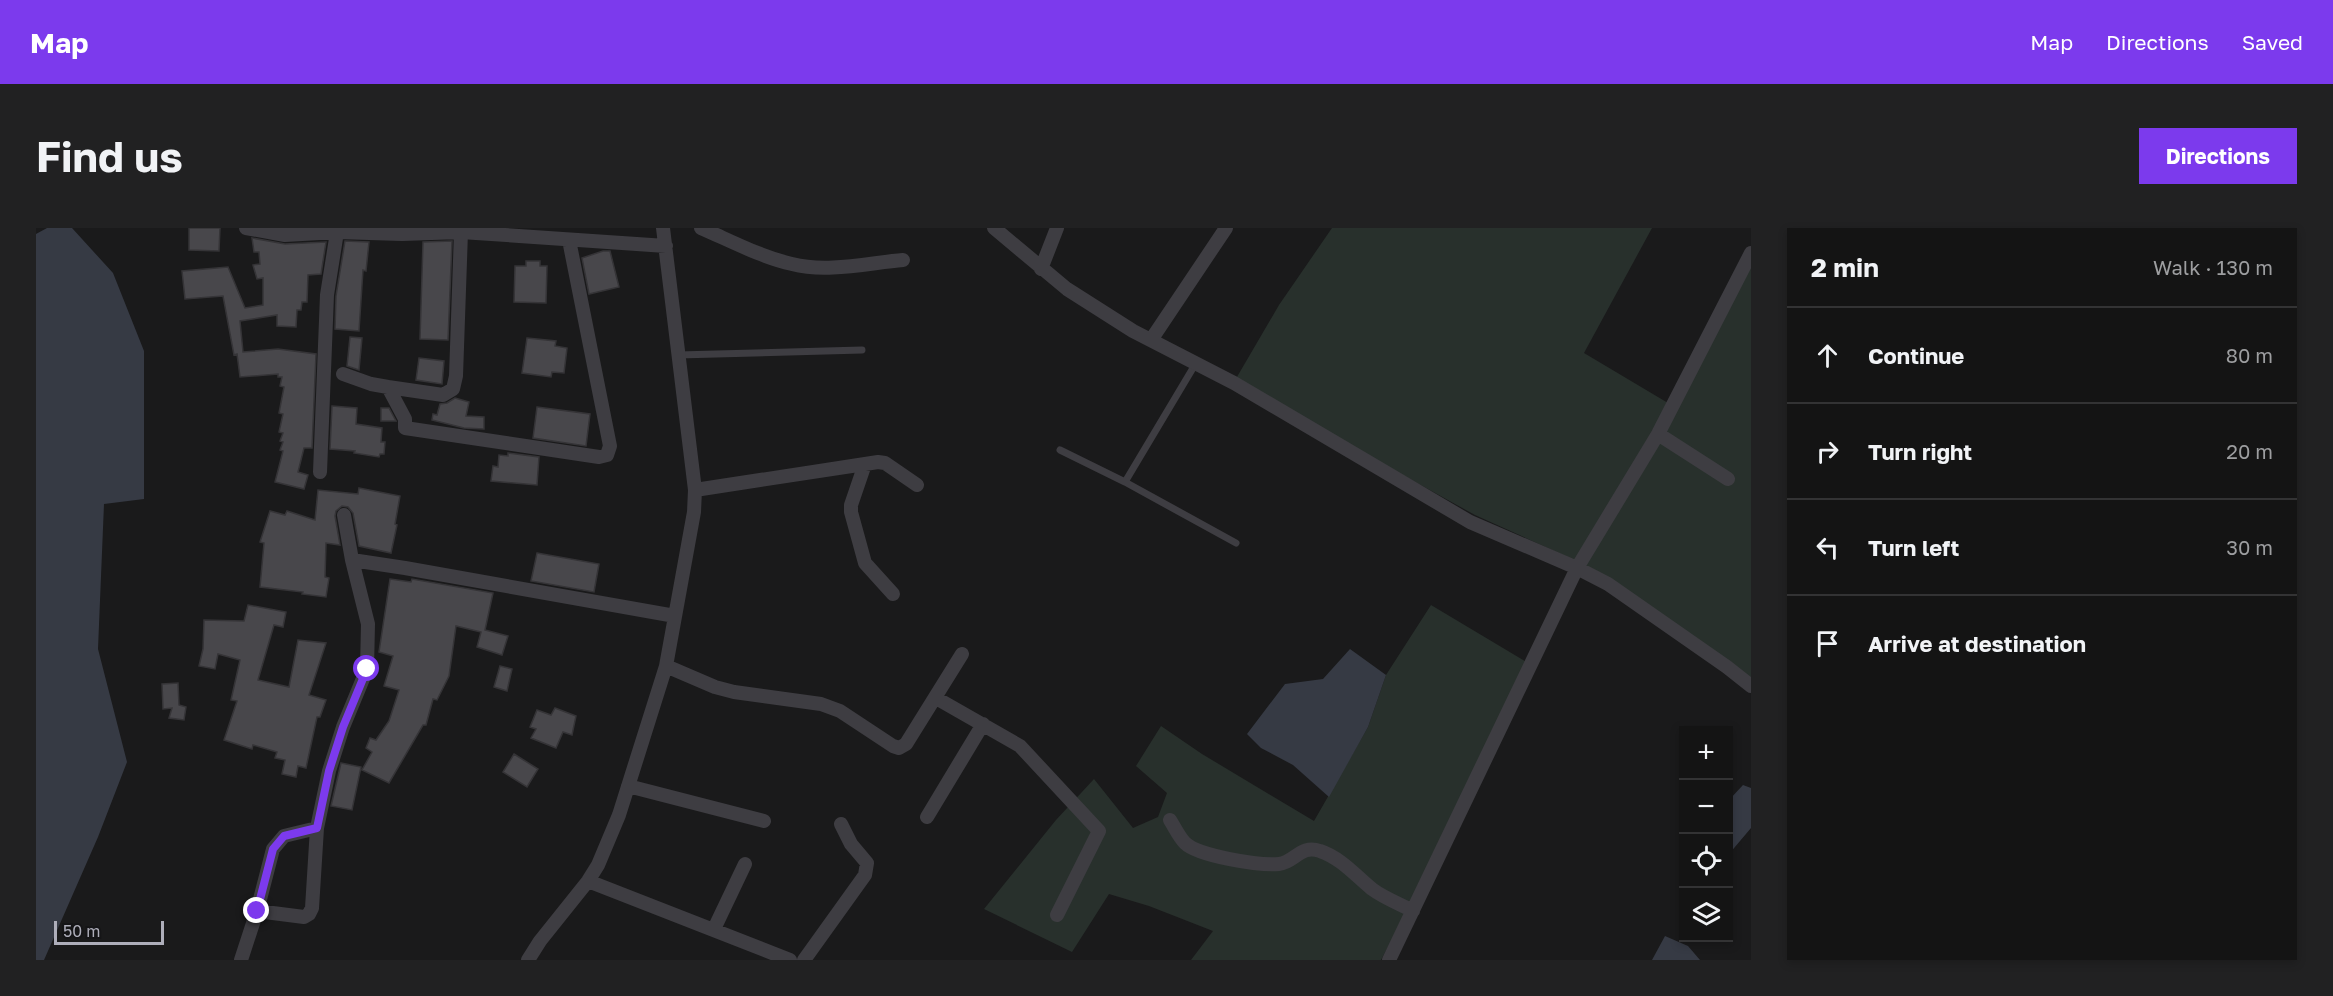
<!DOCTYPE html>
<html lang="en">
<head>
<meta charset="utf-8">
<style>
	body { margin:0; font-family:"Golos Text",sans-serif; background:#212122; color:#f1f3f6 }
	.controls { position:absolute; right:18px; bottom:18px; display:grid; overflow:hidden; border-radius:0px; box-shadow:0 3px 9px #0003 }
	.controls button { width:54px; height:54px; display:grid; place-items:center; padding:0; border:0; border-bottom:2px solid #333334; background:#141414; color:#f1f3f6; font:30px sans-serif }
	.scale { position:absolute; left:18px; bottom:15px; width:110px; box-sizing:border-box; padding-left:6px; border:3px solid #aeaeba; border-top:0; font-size:16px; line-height:21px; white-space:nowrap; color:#aeaeba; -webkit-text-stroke:4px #151517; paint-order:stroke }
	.stop { position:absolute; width:18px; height:18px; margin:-14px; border:4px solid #7c3aed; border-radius:50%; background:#fff }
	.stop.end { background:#7c3aed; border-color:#fff; box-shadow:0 2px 6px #0008 }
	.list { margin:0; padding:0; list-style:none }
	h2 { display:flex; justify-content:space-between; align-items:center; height:78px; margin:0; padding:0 24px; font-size:26px }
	h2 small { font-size:20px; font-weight:400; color:#9d9ea0 }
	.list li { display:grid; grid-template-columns:39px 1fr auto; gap:18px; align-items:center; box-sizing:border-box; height:96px; padding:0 24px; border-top:2px solid #333334 }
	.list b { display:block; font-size:22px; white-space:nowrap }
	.list em { font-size:20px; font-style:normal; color:#9d9ea0 }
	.icon { flex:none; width:33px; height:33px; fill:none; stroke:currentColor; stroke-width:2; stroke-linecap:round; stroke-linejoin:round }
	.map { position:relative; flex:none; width:1715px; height:732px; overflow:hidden; border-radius:0px }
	header { display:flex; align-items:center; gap:36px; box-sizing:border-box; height:84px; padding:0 30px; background:#7c3aed; color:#fff }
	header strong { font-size:28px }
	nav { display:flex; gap:33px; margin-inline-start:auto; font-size:21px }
	.intro { display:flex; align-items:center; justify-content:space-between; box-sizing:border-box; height:144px; padding:0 36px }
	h1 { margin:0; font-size:42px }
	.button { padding:15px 27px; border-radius:0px; background:#7c3aed; color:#fff; font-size:21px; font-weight:700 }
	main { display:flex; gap:36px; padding:0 36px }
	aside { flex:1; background:#141414; border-radius:0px; box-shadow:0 3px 9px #0003 }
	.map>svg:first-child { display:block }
	.green { fill:#28302c }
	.water { fill:#363a44 }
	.building { fill:#48474b; stroke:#353437; stroke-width:1.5 }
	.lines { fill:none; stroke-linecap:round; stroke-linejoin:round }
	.lane { stroke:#3e3d42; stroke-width:7 }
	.street { stroke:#3e3d42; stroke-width:14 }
	.route { stroke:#7c3aed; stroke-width:8 }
</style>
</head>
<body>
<header>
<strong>Map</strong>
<nav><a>Map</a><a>Directions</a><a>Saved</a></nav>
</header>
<div class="intro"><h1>Find us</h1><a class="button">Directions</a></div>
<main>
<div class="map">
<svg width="1715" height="732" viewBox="0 0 1715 732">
	<rect width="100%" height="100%" fill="#1a1a1b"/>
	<path class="green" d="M 1296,0 L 1616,0 L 1548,125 L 1632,175 L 1715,20 L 1715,452 L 1545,335 L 1439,287 L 1198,154 L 1243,77 Z
		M 1395,377 L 1492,435 L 1399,628 L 1345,732 L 1155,732 L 1177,703 L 1113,678 L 1073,666 L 1036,724 L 948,681 L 1020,592 L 1058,551 L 1097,600 L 1122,589 L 1131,565 L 1100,538 L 1125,498 L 1166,526 L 1278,593 L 1332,499 L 1350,447 Z"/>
	<path class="water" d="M 11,0 L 36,0 L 77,45 L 108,123 L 108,271 L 68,276 L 62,421 L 91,534 L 62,609 L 8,732 L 0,732 L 0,6 Z
		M 1314,421 L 1350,447 L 1332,499 L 1293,569 L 1257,537 L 1225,520 L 1211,506 L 1249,456 L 1287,451 Z
		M 1707,557 L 1715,560 L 1715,600 L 1693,626 L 1693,572 Z
		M 1629,708 L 1652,718 L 1664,732 L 1616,732 Z"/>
	<path class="building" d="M 153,0 L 184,0 L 183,23 L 153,22 Z
		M 216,10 L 249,16 L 290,14 L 285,46 L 272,47 L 271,74 L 266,74 L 265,82 L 261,82 L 260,99 L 241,98 L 241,87 L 204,93 L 207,124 L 242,121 L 280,126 L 276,220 L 268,220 L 262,244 L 272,247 L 268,261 L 239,254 L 247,223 L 244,222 L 247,214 L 244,213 L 247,205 L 243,204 L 247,186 L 243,185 L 248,159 L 244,158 L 246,149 L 242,149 L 242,146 L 204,149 L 201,126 L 198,127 L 187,68 L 149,71 L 146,43 L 192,39 L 209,80 L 227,77 L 227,50 L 221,51 L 217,37 L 224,36 L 223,24 L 218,24 Z
		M 309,13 L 333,14 L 330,43 L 327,42 L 323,103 L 299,101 L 300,68 Z
		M 416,13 L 412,112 L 384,111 L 387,14 Z
		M 567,23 L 574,23 L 583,59 L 553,66 L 546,30 Z
		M 490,33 L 504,33 L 504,38 L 511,38 L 510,75 L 478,74 L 479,38 L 490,38 Z
		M 314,109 L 326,110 L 323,142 L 311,138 Z
		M 491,110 L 520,113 L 519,118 L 531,120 L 528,145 L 516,144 L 515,149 L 486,145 Z
		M 383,130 L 408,133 L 406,156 L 380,152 Z
		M 419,170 L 433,174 L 430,188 L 448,189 L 448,201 L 428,200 L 396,192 L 397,186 L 401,187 L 404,176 L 411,175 Z
		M 296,178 L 321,180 L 320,196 L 346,200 L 345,214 L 349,214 L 348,226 L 344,226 L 343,229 L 318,225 L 319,223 L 294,221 Z
		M 501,179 L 554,186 L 550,218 L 497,210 Z
		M 345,180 L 353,180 L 360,193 L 345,193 Z
		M 472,225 L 503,229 L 501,257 L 455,253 L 457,238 L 462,239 L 463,227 L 472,228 Z
		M 323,260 L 364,268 L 359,296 L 361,297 L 355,325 L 323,318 L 317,285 L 312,279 L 306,278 L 300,283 L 299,288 L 304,317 L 290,315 L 289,349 L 293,350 L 290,369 L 266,366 L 267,364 L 224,359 L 228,315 L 224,314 L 234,283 L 249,287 L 251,283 L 279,292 L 282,262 L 322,266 Z
		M 501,325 L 563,336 L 558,364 L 495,353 Z
		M 354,351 L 375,354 L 376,351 L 457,365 L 449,402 L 472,408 L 466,427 L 441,419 L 445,404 L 420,398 L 413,448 L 401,472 L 397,471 L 390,497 L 387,497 L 353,555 L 326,542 L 336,524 L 330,520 L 334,510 L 340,512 L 353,493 L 363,462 L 348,458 L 357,428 L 343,424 Z
		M 212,377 L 250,384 L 247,399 L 238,397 L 222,452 L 253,459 L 262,412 L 290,415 L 273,467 L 290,472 L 284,489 L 281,489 L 270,540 L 262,538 L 260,549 L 246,546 L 249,532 L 239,530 L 241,524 L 217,517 L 216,521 L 188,512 L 201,473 L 195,472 L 204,432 L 182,426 L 179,441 L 163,438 L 167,421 L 168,392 L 208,393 Z
		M 464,438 L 476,441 L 471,463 L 458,459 Z
		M 142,455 L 143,477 L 150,479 L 148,492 L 133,490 L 136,480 L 127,481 L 126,456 Z
		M 519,480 L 540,488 L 536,507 L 527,504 L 520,520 L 495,510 L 500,501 L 494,499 L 501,482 L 515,487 Z
		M 478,526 L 502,541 L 491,559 L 467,544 Z
		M 305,535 L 325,539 L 316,582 L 295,578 Z"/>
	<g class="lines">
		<path class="lane" d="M 642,127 L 826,122
			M 1024,222 L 1089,254 L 1200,315
			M 1089,254 L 1160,135"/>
		<path class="street" d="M 210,0 L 249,7 L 301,4 L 366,6 L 425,4 L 630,18
			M 665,0 C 695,13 725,29 756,36 C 791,45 832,35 867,32
			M 958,0 L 1031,61 L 1097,103 L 1198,155 L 1434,294 L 1541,340 L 1572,356 L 1691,439 L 1715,458
			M 1005,41 L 1021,0
			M 1115,112 L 1190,0
			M 307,146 L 335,156 L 352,159 L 369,191 L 369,200 L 563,229 L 571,227 L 574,218 L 533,12
			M 352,159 L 407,167 L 417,161 L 420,148 L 425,4
			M 1622,206 L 1692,251
			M 829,236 L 815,277 L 815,284 L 829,335 L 857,366
			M 284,244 L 291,67 L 301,4
			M 659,262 L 842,234 L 849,235 L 881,257
			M 308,287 L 316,332 L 369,340 L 639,388
			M 630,438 L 679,459 L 698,464 L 785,476 L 804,483 L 857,518 L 863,520 L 870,516 L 926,426
			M 900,470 L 984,518 L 1063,603 L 1021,687
			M 592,558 L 728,593
			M 891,589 L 947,496
			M 1134,592 C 1139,600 1143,609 1149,615 C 1162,628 1224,638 1243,636 C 1259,634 1265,616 1284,623 C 1305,630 1320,648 1336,661 C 1348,670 1364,676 1377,683
			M 552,653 L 754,732
			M 221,683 L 268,689 L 273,686 L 276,680 L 281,600
			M 678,701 L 709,636
			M 205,732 L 221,683 L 237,621 L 248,608 L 281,600 L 293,543 L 307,499 L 331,441 L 332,396 L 316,332
			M 492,732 L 504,713 L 552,653 L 562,637 L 583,587 L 630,438 L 658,284 L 659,262 L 627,0
			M 768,732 L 829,647 L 831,635 L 815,616 L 805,596
			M 1353,732 L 1541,340 L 1622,206 L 1715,25"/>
	</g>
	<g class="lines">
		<path class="route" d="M 221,683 L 237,621 L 248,608 L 281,600 L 293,543 L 307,499 L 331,441"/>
	</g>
</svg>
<div class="controls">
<button>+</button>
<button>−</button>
<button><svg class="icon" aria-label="locate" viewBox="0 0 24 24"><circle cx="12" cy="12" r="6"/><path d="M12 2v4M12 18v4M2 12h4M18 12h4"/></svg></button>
<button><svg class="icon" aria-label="layers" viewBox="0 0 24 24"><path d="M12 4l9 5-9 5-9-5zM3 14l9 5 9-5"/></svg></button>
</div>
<div class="scale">50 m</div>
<div class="stop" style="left:331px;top:441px"></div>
<div class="stop end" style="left:221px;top:683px"></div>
</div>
<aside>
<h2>2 min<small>Walk · 130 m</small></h2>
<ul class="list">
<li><svg class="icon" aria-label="ahead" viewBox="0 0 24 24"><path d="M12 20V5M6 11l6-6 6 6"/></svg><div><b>Continue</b></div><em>80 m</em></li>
<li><svg class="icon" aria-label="right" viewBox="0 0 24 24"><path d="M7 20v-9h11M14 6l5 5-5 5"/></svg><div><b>Turn right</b></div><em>20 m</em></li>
<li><svg class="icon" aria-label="left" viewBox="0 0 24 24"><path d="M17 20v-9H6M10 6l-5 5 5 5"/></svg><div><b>Turn left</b></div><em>30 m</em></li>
<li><svg class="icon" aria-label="arrive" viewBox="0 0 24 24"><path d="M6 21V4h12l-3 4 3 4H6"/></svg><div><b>Arrive at destination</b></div></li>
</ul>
</aside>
</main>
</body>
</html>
